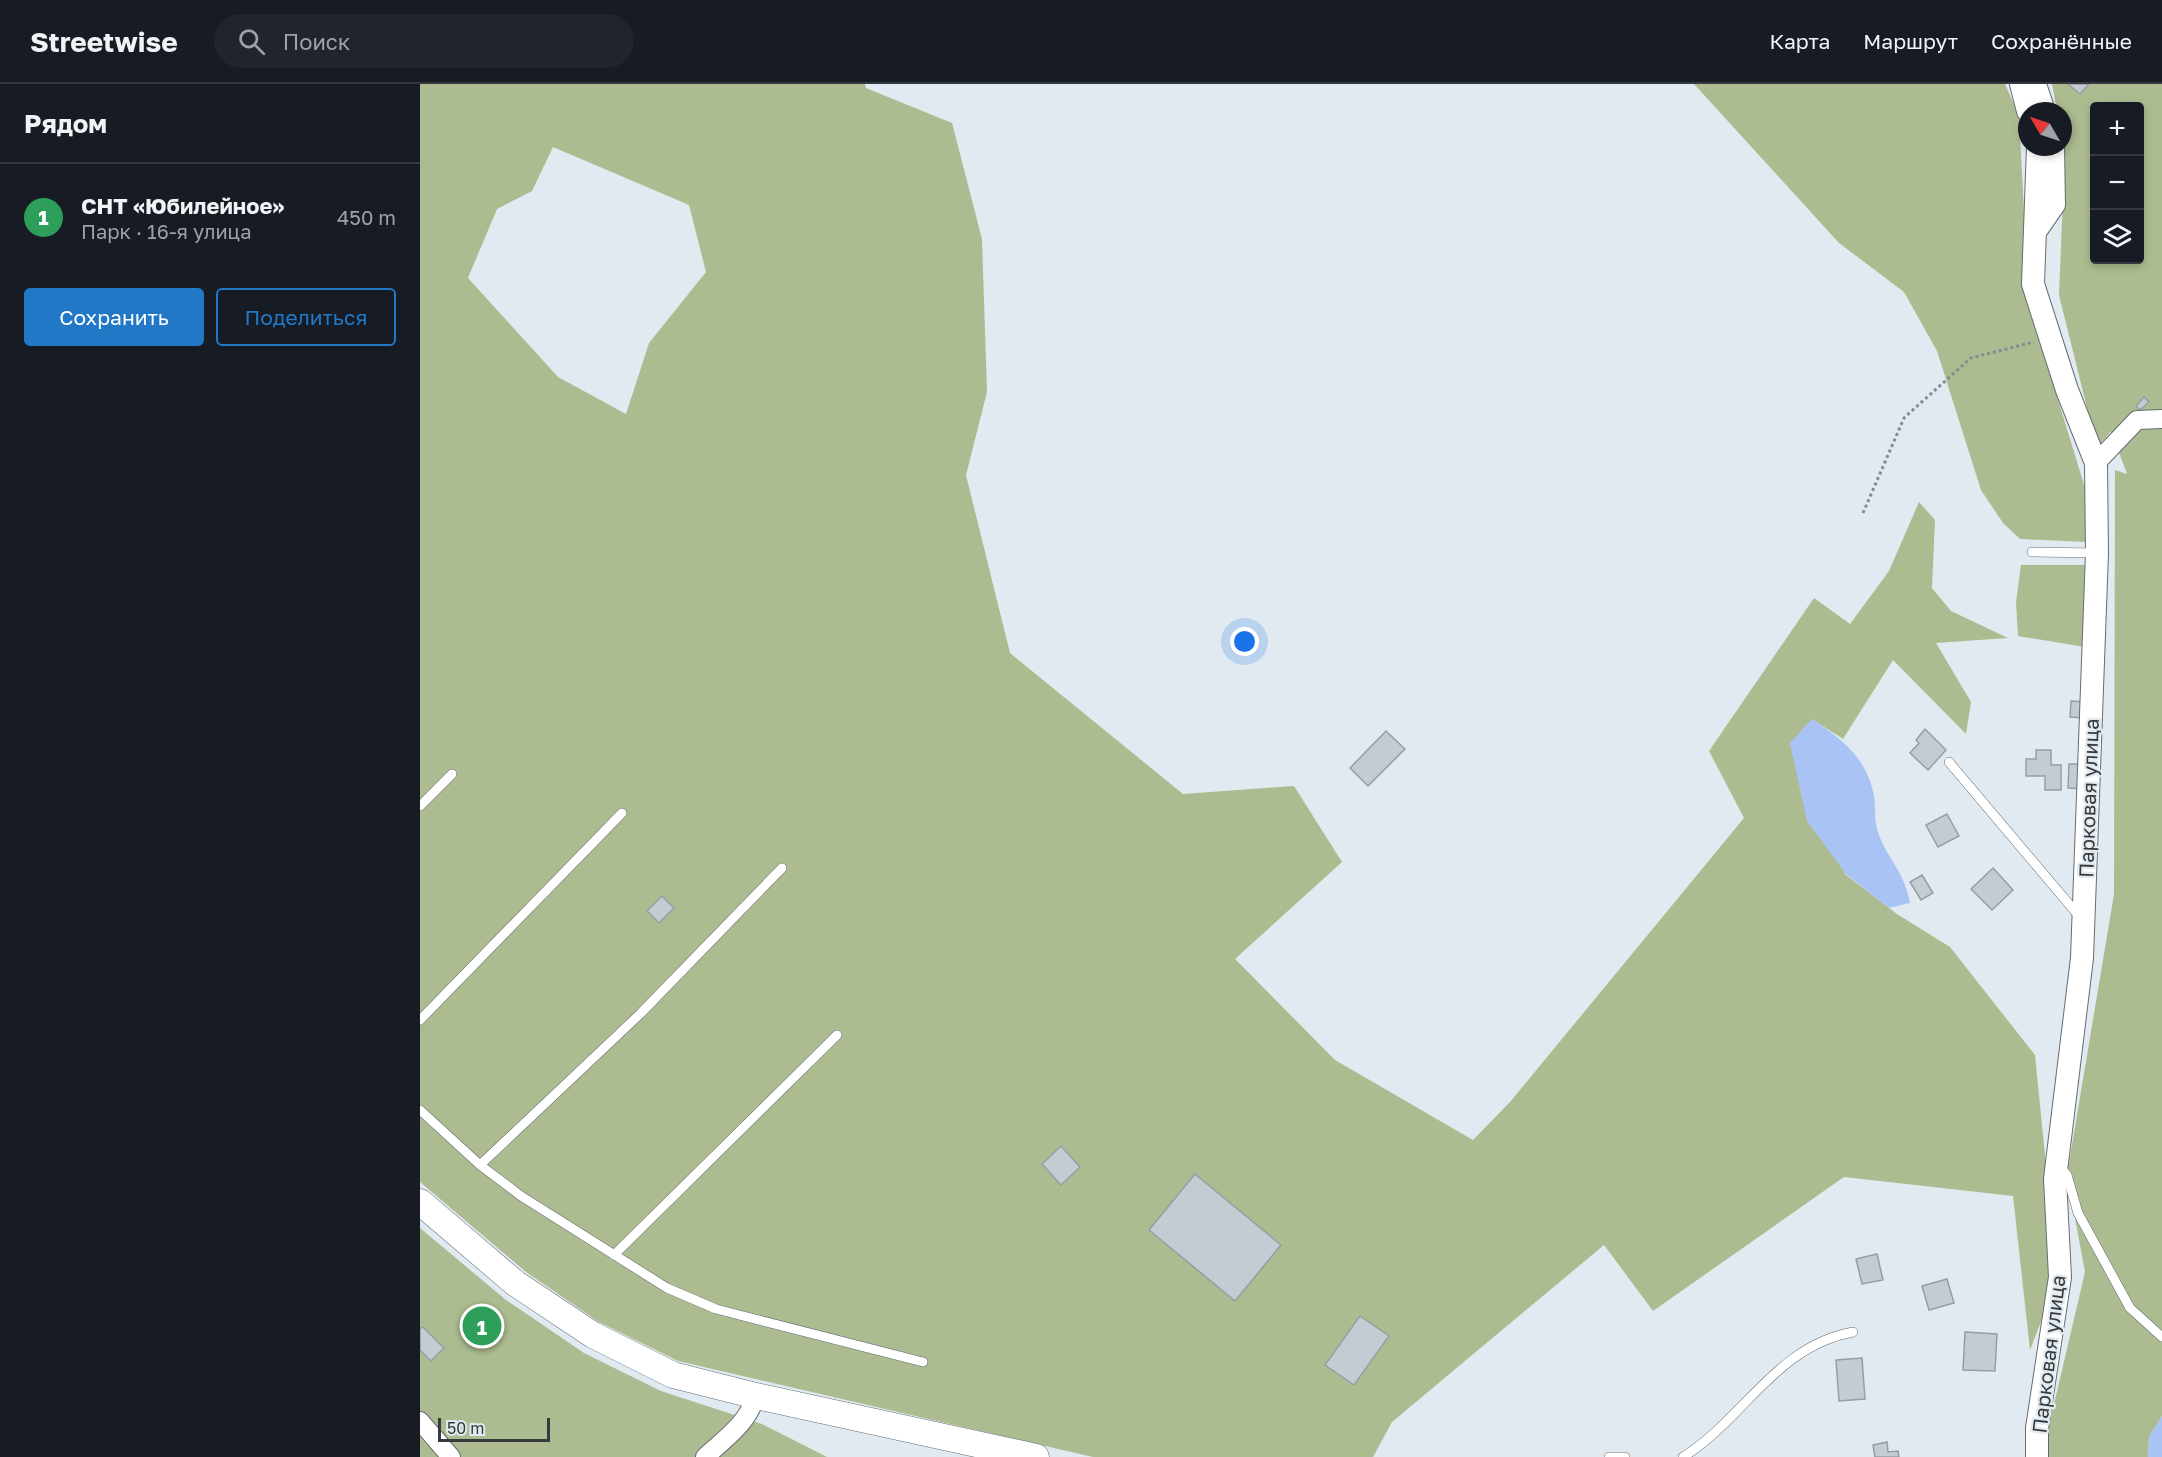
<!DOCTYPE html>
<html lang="ru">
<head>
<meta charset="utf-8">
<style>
	body { margin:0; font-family:"Golos Text",sans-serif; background:#20242c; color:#f1f3f6 }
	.controls { position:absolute; right:18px; top:18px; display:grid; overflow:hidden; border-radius:6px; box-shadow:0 3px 9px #0003 }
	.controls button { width:54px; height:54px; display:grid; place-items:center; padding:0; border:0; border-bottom:2px solid #363941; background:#171b24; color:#f1f3f6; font:30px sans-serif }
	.compass { position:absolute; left:1598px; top:18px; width:54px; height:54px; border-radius:50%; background:#171b24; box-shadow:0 3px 9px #0003; rotate:309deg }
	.scale { position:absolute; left:18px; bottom:15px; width:112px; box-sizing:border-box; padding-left:6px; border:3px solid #373a3d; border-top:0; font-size:16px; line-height:21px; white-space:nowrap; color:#373a3d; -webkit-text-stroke:4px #e1eaf1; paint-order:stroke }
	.you { position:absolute; left:825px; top:558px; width:21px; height:21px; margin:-15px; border:4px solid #fff; border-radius:50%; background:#1a73e8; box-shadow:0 0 0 9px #1a73e833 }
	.badge { display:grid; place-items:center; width:39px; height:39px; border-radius:50%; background:#2178c6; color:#fff; font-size:20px; font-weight:700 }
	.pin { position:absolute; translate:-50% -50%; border:3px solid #fff; box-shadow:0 2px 6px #0006 }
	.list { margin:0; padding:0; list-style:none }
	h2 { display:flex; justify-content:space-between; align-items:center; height:78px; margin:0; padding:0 24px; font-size:26px }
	h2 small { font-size:20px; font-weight:400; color:#9ea1a6 }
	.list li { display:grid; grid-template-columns:39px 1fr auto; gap:18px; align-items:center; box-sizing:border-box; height:108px; padding:0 24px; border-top:2px solid #363941 }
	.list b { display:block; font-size:22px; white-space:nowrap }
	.list p { margin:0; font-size:20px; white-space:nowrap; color:#9ea1a6 }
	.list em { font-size:20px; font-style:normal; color:#9ea1a6 }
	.actions { display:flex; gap:12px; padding:18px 24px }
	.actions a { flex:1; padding:14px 0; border:2px solid #2178c6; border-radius:6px; text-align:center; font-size:21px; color:#2178c6 }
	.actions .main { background:#2178c6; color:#fff }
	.icon { flex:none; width:33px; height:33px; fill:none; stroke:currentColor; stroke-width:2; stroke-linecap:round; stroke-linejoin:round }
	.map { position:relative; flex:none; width:1742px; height:1373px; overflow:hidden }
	header { display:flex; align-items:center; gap:36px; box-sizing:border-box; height:84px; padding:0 30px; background:#171b24; border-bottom:2px solid #363941 }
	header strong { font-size:28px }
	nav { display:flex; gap:33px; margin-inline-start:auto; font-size:21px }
	.search { width:420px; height:54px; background:#20242c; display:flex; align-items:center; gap:15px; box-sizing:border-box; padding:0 21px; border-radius:33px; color:#9ea1a6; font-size:22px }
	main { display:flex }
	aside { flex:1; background:#171b24 }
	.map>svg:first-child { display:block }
	.green { fill:#adbc90; fill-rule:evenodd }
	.water { fill:#a9c4f4 }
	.building { fill:#c4ccd3; stroke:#969ea5; stroke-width:1.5 }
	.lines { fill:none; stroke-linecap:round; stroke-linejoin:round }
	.service-casing { stroke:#646c72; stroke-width:10 }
	.minor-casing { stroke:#646c72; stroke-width:20 }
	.tertiary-casing { stroke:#646c72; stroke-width:24 }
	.secondary-casing { stroke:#646c72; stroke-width:27 }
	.path { stroke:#858b90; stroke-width:3; stroke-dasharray:3 3; stroke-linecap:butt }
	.service { stroke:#fff; stroke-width:9 }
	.minor { stroke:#fff; stroke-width:18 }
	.tertiary { stroke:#fff; stroke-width:22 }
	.secondary { stroke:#fff; stroke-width:26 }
	.labels { text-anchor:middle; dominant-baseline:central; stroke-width:4.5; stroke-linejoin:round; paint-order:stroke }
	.street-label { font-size:20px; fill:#373a3d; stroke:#e1eaf1 }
</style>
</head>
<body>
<header>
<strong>Streetwise</strong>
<div class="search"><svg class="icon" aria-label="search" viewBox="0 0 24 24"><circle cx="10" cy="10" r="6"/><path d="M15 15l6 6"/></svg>Поиск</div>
<nav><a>Карта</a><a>Маршрут</a><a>Сохранённые</a></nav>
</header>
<main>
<aside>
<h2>Рядом<small></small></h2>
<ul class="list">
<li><span class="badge" style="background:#2e9e5b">1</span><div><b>СНТ «Юбилейное»</b><p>Парк · 16-я улица</p></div><em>450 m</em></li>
</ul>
<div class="actions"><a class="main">Сохранить</a><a>Поделиться</a></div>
</aside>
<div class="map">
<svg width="1742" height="1373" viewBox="0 0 1742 1373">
	<rect width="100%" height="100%" fill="#e1eaf1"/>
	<path class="green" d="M 0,0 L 445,0 L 446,4 L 532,39 L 562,155 L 567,308 L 546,391 L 590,569 L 763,710 L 874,702 L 922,778 L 815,875 L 915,976 L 1053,1056 L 1090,1018 L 1324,734 L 1289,667 L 1394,514 L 1430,540 L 1469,487 L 1499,418 L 1515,436 L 1512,504 L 1531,527 L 1588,554 L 1516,559 L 1551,618 L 1546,650 L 1473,576 L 1423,655 L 1392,635 L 1425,790 L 1477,830 L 1530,863 L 1615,971 L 1628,1101 L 1629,1217 L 1610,1266 L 1593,1112 L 1424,1093 L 1233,1227 L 1184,1161 L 972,1338 L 953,1373 L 673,1373 L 258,1277 L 179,1238 L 106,1188 L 0,1098 ZM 133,63 L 269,121 L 286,188 L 229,259 L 206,330 L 138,293 L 48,194 L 77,125 L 112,107 Z
		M 1274,0 L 1585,0 L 1599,32 L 1609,221 L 1669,417 L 1667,458 L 1600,455 L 1583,439 L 1561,406 L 1517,267 L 1484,208 L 1419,159 Z
		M 1632,0 L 1742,0 L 1742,1332 L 1729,1353 L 1728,1373 L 1627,1373 L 1627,1350 L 1665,1188 L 1647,1091 L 1694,810 L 1695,386 L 1707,390 L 1691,347 L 1677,364 L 1639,211 L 1645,63 L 1643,27 L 1637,27 ZM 1674,22 L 1720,22 L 1720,176 L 1674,176 Z
		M 1601,481 L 1669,481 L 1665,563 L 1598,552 L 1596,518 Z
		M 0,1144 L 86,1216 L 164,1269 L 241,1307 L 342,1340 L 407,1373 L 0,1373 Z"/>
	<path class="water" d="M 1392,635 C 1422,655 1447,674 1454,712 C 1456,724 1454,737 1458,748 C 1467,775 1485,788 1490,819 L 1469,824 L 1426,790 L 1387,737 L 1370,659 Z
		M 1742,1332 L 1742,1373 L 1728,1373 L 1729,1353 Z"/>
	<path class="building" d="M 1648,0 L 1669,0 L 1660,10 Z
		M 1724,313 L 1729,318 L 1720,326 L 1716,322 Z
		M 1651,617 L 1665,618 L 1664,634 L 1650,633 Z
		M 1505,645 L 1526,666 L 1508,686 L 1490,669 L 1499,659 L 1496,656 Z
		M 966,647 L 985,665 L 948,702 L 930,684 Z
		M 1616,666 L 1631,666 L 1631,681 L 1641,681 L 1641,706 L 1625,706 L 1625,692 L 1606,692 L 1606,675 L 1616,675 Z
		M 1649,680 L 1665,680 L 1665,705 L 1648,704 Z
		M 1527,730 L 1539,752 L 1518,763 L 1506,741 Z
		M 1573,784 L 1593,806 L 1572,826 L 1551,805 Z
		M 1502,791 L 1513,809 L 1501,816 L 1490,798 Z
		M 242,812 L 254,824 L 239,839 L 227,827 Z
		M 641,1062 L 660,1083 L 641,1101 L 622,1080 Z
		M 775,1090 L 861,1161 L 815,1217 L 729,1146 Z
		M 1457,1170 L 1463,1196 L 1442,1200 L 1436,1175 Z
		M 1527,1195 L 1534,1219 L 1509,1226 L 1502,1202 Z
		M 940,1232 L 969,1252 L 934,1301 L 905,1281 Z
		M 3,1243 L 24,1264 L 11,1277 L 0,1266 L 0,1245 Z
		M 1545,1248 L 1577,1250 L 1575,1287 L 1543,1286 Z
		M 1442,1274 L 1445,1315 L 1419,1317 L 1416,1276 Z
		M 1467,1358 L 1468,1368 L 1478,1367 L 1479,1373 L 1455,1373 L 1453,1361 Z"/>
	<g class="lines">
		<defs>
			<path id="service" d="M 1612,468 L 1677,469
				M 1529,678 L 1659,832
				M 0,722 L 32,690
				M 0,936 L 202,729
				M 0,1026 L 60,1081 L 101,1112 L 247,1204 L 296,1225 L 503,1278
				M 60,1081 L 220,930 L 362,784
				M 1640,1083 L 1647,1091 L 1658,1129 L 1710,1224 L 1742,1253
				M 194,1171 L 417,951
				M 1189,1373 L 1205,1373
				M 1263,1373 C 1324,1335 1356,1262 1433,1248"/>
			<path id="minor" d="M 1617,0 L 1626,27
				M 1616,150 L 1636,121 L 1635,63
				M 1676,379 L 1717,336 L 1742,335
				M 0,1337 L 31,1373
				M 285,1373 C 306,1354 327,1340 336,1312"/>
			<path id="tertiary" d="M 1601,0 L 1608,27
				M 1617,1373 L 1617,1344 L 1640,1193 L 1635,1095 L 1662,874 L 1677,469 L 1676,379 L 1647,306 L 1613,200 L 1618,63"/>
			<path id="secondary" d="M 0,1118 L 95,1199 L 173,1251 L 253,1291 L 336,1312 L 616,1373"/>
		</defs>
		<use href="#service" class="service-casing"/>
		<use href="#minor" class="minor-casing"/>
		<use href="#tertiary" class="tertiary-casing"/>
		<use href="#secondary" class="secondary-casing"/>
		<path class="path" d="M 1443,429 L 1484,334 L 1551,274 L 1614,258"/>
		<use href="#service" class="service"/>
		<use href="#minor" class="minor"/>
		<use href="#tertiary" class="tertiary"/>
		<use href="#secondary" class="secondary"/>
	</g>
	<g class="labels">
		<g class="street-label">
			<text transform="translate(1668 714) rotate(-88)">Парковая улица</text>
			<text transform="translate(1628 1270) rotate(-83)">Парковая улица</text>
		</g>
	</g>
</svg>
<div class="controls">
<button>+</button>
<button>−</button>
<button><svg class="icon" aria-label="layers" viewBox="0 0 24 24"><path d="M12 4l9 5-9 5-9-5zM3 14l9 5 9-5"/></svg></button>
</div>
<svg class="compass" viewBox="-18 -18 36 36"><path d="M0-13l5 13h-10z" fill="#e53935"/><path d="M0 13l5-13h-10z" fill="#9ea1a6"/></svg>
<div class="scale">50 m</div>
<div class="you"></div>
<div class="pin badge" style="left:62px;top:1242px;background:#2e9e5b">1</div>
</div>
</main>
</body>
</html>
